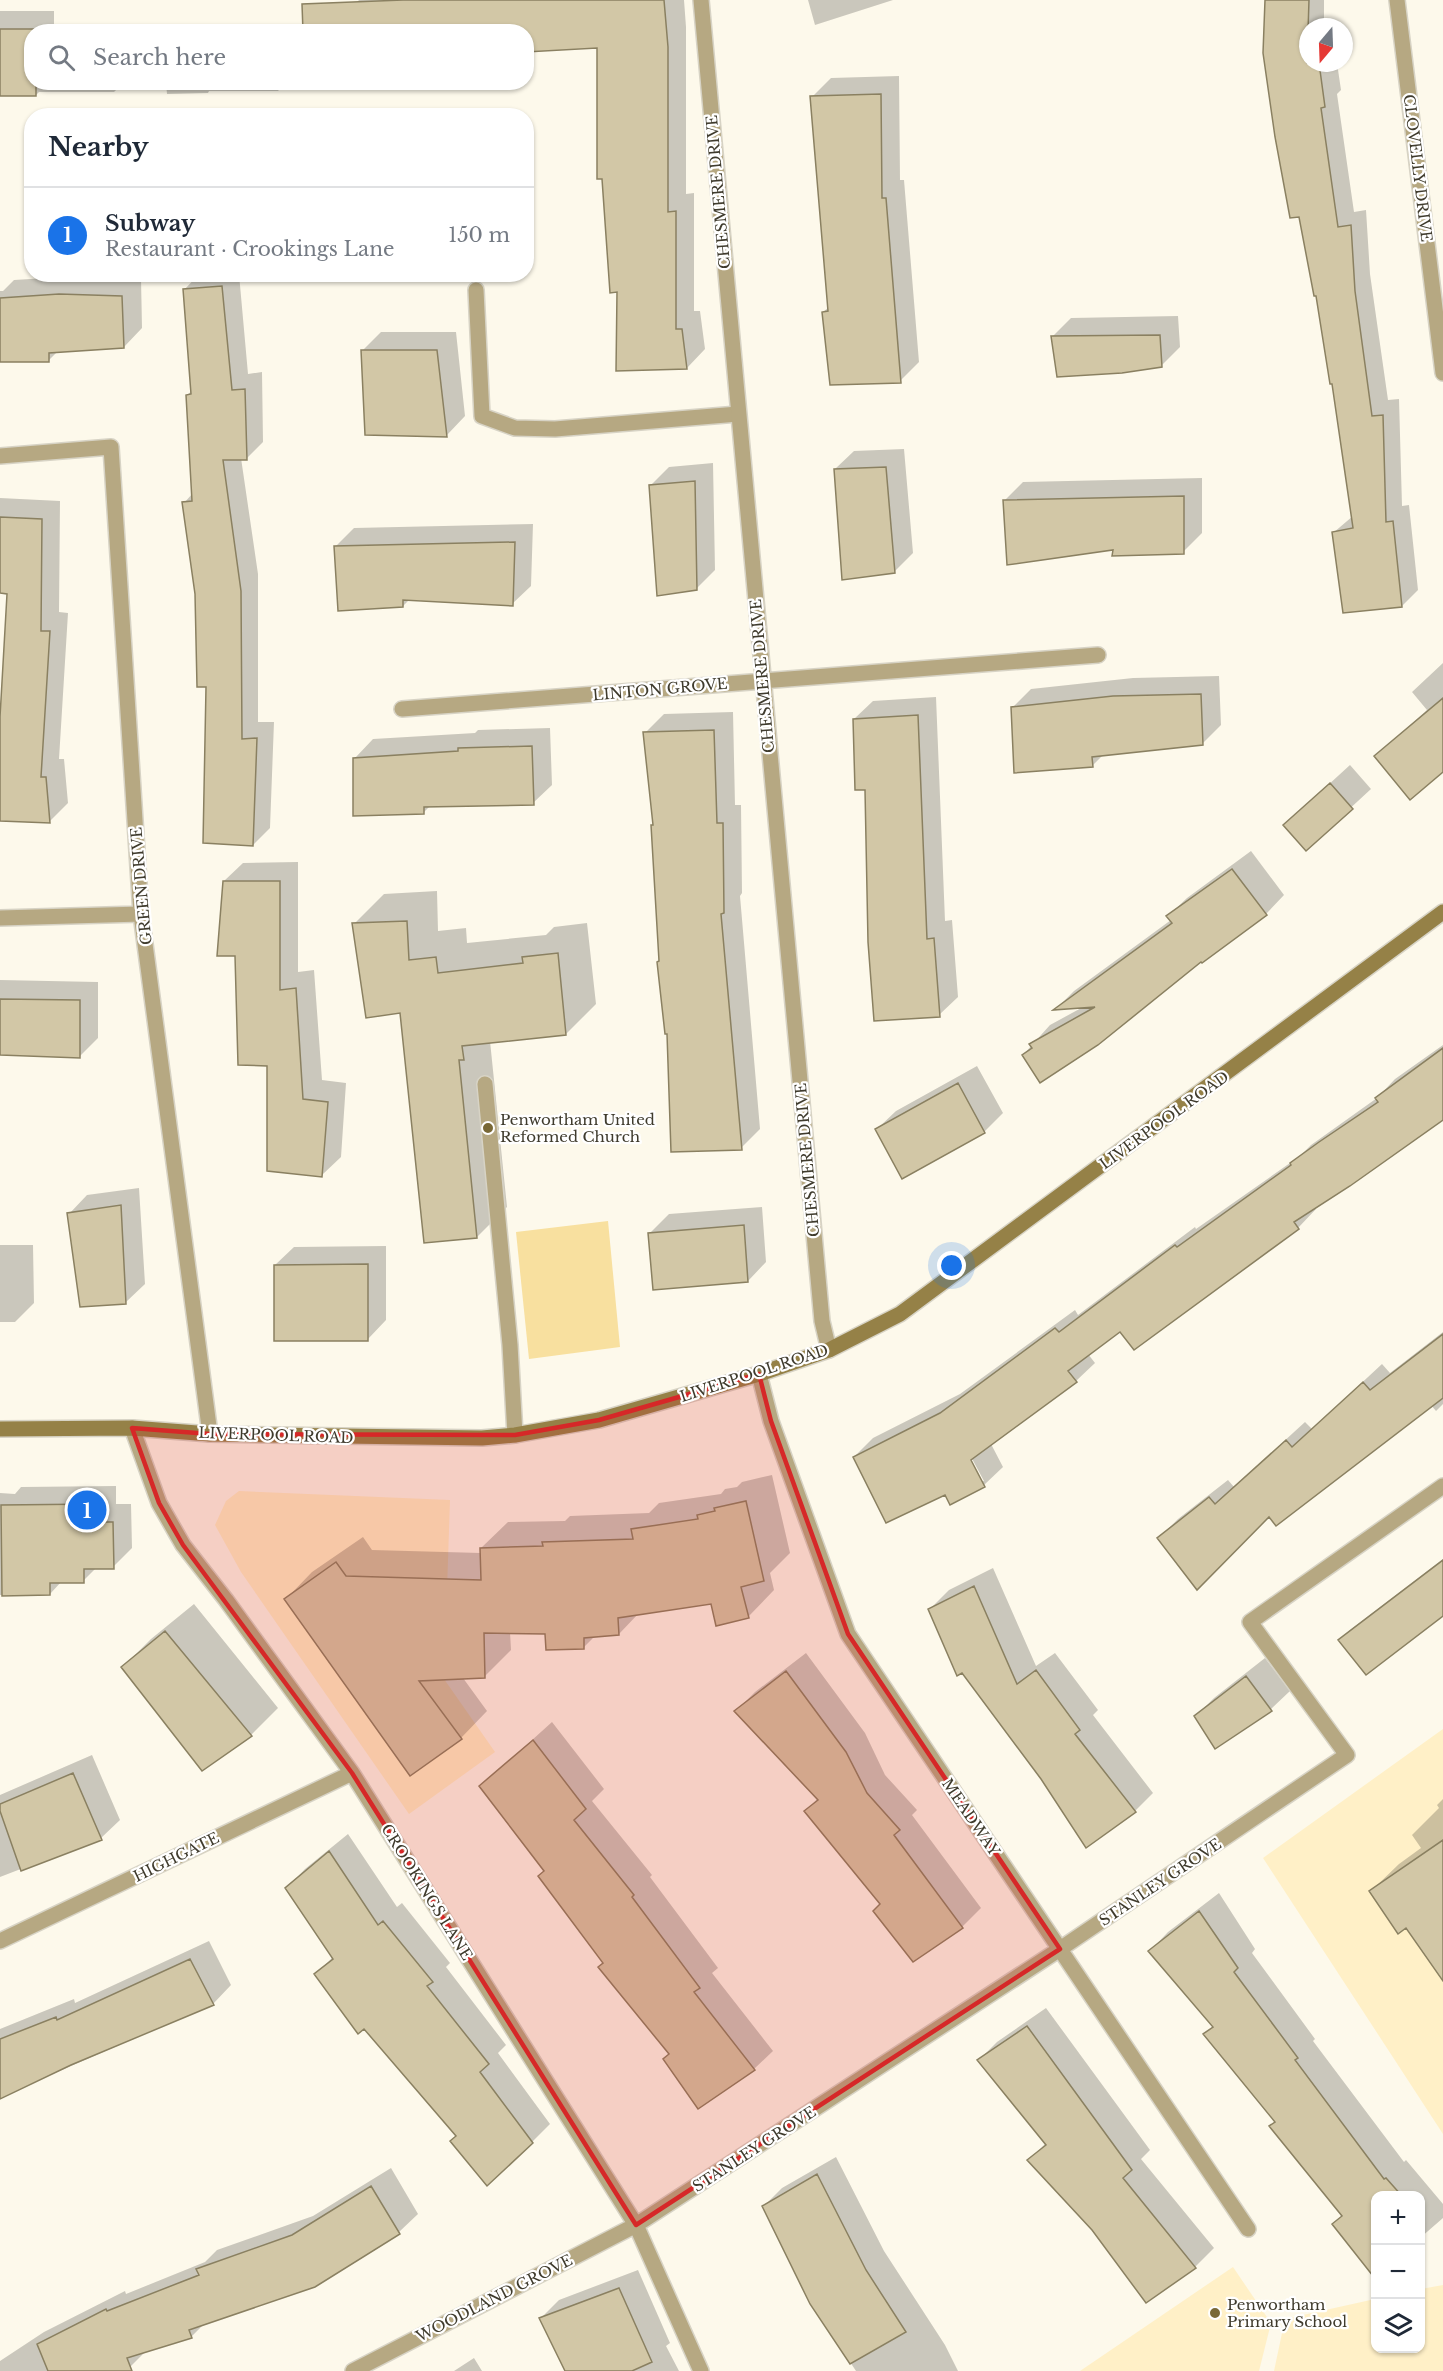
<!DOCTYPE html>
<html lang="en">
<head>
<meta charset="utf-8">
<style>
	body { margin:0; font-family:"Libre Baskerville",serif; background:#f2f2f3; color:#1f2937 }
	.controls { position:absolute; right:18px; bottom:18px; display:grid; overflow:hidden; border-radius:12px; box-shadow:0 2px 4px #0004 }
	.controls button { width:54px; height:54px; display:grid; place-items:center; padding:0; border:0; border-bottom:2px solid #e0e1e3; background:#fff; color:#1f2937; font:30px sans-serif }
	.compass { position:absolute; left:1299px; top:18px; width:54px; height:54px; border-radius:50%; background:#fff; box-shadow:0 2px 4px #0004; rotate:199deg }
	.you { position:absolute; left:952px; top:1266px; width:21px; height:21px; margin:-15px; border:4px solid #fff; border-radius:50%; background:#1a73e8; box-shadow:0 0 0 9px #1a73e833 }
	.badge { display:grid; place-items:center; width:39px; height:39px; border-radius:50%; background:#1a73e8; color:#fff; font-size:20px; font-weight:700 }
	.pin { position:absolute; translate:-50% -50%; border:3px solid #fff; box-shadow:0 2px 6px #0006 }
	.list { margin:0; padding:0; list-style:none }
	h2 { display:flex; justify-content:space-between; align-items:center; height:78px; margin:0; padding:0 24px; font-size:26px }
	h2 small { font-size:20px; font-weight:400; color:#747a83 }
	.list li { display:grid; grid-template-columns:39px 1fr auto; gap:18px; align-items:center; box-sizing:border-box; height:96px; padding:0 24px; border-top:2px solid #e0e1e3 }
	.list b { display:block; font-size:22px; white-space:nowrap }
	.list p { margin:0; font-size:20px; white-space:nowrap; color:#747a83 }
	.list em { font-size:20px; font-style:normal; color:#747a83 }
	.icon { flex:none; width:33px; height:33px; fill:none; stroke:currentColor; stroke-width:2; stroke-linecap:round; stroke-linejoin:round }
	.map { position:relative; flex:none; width:1443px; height:2371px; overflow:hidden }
	.search { position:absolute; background:#fff; box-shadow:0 2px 4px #0004; left:24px; top:24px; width:510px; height:66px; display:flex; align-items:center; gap:15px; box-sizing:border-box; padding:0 21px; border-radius:24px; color:#747a83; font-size:22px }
	.panel { position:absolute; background:#fff; box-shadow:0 2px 4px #0004; left:24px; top:108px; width:510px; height:174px; border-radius:24px }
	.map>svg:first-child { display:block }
	.built { fill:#fff0c7 }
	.green { fill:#f8e09f }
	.shadow { fill:#0003; fill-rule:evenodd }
	.building { fill:#d2c7a6; stroke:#8a8061; stroke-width:1.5 }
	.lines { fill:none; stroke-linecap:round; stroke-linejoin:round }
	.lane-casing { stroke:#d7d3c5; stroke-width:18 }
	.street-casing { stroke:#d7d3c5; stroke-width:18 }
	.secondary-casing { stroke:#d7d3c5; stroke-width:18 }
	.lane { stroke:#b6a882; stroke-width:15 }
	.street { stroke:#b6a882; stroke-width:15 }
	.secondary { stroke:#958147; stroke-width:15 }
	.marked { fill:#d62828; fill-opacity:0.2; stroke:#d62828; stroke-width:4.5; stroke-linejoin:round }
	.poi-dot { fill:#796836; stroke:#fff; stroke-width:2 }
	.labels { text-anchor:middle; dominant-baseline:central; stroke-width:4.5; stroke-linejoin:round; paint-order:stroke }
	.street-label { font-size:15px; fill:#3f3b2d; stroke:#fff }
	.poi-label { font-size:15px; fill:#3f3b2d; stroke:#fff; text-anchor:start }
</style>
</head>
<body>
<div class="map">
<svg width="1443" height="2371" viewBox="0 0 1443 2371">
	<rect width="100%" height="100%" fill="#fdf9eb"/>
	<path class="built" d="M 239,1491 L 450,1500 L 444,1679 L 495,1752 L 409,1814 L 241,1572 L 215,1525 L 226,1501 Z
		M 1443,1729 L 1443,2134 L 1263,1858 Z
		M 1233,2267 L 1271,2323 L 1259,2371 L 1080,2371 Z
		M 1443,2285 L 1443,2371 L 1274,2371 L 1285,2319 L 1375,2299 L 1376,2348 L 1420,2348 L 1421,2289 Z"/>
	<path class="green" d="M 608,1221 L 620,1347 L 529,1359 L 516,1232 Z"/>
	<path class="shadow" d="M 359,0 L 684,0 L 686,27 L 686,194 L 694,193 L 694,311 L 700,311 L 705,349 L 687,368 L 618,291 L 599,47 L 526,32 L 356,3 Z
		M 808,0 L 893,0 L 815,25 Z
		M 1266,0 L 1324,0 L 1324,26 L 1332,25 L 1332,27 L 1308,27 L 1308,63 L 1337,63 L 1341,90 L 1337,94 L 1354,212 L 1366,210 L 1370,274 L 1388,400 L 1399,399 L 1402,506 L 1409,505 L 1418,590 L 1402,606 L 1333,533 L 1353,516 L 1333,383 Z
		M 0,11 L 54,11 L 54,30 L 152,30 L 156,27 L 296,24 L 296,32 L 32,32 L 32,82 L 286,82 L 278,91 L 209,91 L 208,93 L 167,94 L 166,83 L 120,86 L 114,92 L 39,92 L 36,95 L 0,95 Z
		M 899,76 L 900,180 L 904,180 L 919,362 L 900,381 L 823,312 L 829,307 L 812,97 L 831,78 Z
		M 199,274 L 239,274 L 248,374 L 262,372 L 263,442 L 246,459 L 241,458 L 258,574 L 258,722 L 274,722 L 270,828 L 253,845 L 208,686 L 184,503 L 193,493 L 187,395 L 193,390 L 184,290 Z
		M 366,274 L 450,274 L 366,279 Z
		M 79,276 L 141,278 L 142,328 L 124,347 L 58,351 L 49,360 L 0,361 L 0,291 L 3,291 L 14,280 Z
		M 1178,316 L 1180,347 L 1161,366 L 1052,337 L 1071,318 Z
		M 381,332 L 456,332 L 465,416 L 447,435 L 362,351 Z
		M 904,449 L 913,553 L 894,572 L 835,469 L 854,451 Z
		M 713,463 L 715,570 L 696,589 L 651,485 L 669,467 Z
		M 1202,478 L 1202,533 L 1183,552 L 1114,548 L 1004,501 L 1023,482 Z
		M 0,498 L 60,501 L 59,612 L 68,613 L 59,759 L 64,759 L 68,803 L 49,822 L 0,819 L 0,742 L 9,593 L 0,592 Z
		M 533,524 L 531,586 L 512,604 L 410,599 L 403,606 L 335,547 L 354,528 Z
		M 1443,663 L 1443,772 L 1376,756 L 1427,710 L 1412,692 Z
		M 1219,676 L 1221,725 L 1202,744 L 1104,754 L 1092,766 L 1012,708 L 1031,689 L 1133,678 Z
		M 936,697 L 945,921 L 952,920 L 958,997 L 939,1015 L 854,719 L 873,701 Z
		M 733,712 L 735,805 L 741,805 L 742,893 L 740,896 L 760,1129 L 741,1148 L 669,1033 L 661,960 L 655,824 L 645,733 L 664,714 Z
		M 550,728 L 552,785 L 533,803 L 430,806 L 424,812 L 355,758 L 373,739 L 475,733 L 478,730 Z
		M 1350,765 L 1371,789 L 1306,849 L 1304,807 Z
		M 1251,851 L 1284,895 L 1266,914 L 1201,960 L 1023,1055 L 1050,1025 L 1083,1007 L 1057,1008 L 1074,991 L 1171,920 L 1168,916 L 1187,898 Z
		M 298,862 L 298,972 L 314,970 L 322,1080 L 346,1083 L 341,1157 L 322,1175 L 237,955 L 224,881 L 243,863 Z
		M 437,891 L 438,931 L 466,928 L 467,943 L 546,935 L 554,927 L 587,923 L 596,1004 L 566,1034 L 490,1041 L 507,1207 L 477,1237 L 402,1011 L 354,924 L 384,894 Z
		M 0,980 L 98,982 L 98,1038 L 80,1056 L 0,1054 Z
		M 1443,1045 L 1443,1118 L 1315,1207 L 1316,1209 L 1298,1228 L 1120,1330 L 1088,1354 L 1095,1363 L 1076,1381 L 991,1444 L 1003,1467 L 984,1485 L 951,1503 L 946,1493 L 854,1457 L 873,1438 L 960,1394 L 1075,1310 L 1078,1315 L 1195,1227 L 1196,1229 L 1300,1156 L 1311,1145 L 1377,1098 L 1395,1079 ZM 969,1453 L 984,1481 L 980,1481 L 967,1454 Z
		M 977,1066 L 1003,1113 L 984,1132 L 877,1129 L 896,1111 Z
		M 139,1188 L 145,1284 L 126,1302 L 69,1214 L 87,1195 Z
		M 762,1207 L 766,1262 L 748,1281 L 650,1233 L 669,1214 Z
		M 0,1245 L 33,1245 L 34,1303 L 15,1322 L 0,1322 Z
		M 386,1246 L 386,1320 L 368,1339 L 275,1265 L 294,1247 Z
		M 1443,1332 L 1443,1404 L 1436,1411 L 1431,1405 L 1269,1515 L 1159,1538 L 1178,1519 L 1228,1480 L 1234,1487 L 1305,1422 L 1312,1429 L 1382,1364 L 1390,1373 Z
		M 772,1475 L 790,1553 L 770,1573 L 774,1590 L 748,1617 L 713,1602 L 639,1613 L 619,1634 L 596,1635 L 584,1647 L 547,1632 L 510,1632 L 511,1650 L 484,1677 L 463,1678 L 487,1711 L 461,1738 L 286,1599 L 312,1572 L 363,1537 L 372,1550 L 481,1553 L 481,1548 L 508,1522 L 565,1521 L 570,1516 L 649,1513 L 659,1503 L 721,1494 L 725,1489 L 737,1487 L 742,1482 Z
		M 116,1486 L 116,1504 L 131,1504 L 132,1548 L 113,1567 L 97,1567 L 83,1581 L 62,1581 L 50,1594 L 0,1595 L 0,1493 L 15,1494 L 21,1487 Z
		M 1443,1559 L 1443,1615 L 1340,1640 L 1350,1630 Z
		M 993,1568 L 1036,1666 L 1055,1653 L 1098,1710 L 1093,1715 L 1153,1793 L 1135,1811 L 930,1609 L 949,1590 Z
		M 194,1604 L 278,1708 L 251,1735 L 123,1667 L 151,1639 Z
		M 806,1653 L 865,1733 L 885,1775 L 917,1810 L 912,1815 L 981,1908 L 962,1927 L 882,1904 L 806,1811 L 818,1798 L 736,1711 L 755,1692 Z
		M 1265,1658 L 1290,1691 L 1271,1709 L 1215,1747 L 1195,1717 L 1214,1698 Z
		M 552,1722 L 604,1789 L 592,1801 L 652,1875 L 650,1877 L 718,1968 L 712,1973 L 773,2051 L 754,2069 L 671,2053 L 604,1963 L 546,1870 L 481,1786 Z
		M 92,1755 L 120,1820 L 101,1838 L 0,1877 L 0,1795 Z
		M 1443,1799 L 1443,1978 L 1406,1926 L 1371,1891 L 1399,1864 L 1421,1848 L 1412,1835 L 1439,1808 L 1437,1805 Z
		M 348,1834 L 397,1907 L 402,1903 L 450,1963 L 446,1967 L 506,2045 L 498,2053 L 550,2124 L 532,2142 L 458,2136 L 365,2027 L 316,1974 L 333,1957 L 287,1888 L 305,1869 Z
		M 1219,1893 L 1255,1949 L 1252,1953 L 1315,2039 L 1313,2041 L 1404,2162 L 1406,2160 L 1443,2204 L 1443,2218 L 1420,2238 L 1420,2196 L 1376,2196 L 1343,2215 L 1271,2126 L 1276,2121 L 1205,2034 L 1214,2026 L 1150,1951 L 1168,1932 Z
		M 209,1941 L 231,1985 L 213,2004 L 0,2097 L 0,2029 L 74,1999 L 75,2003 Z
		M 1046,2008 L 1150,2150 L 1141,2159 L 1214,2248 L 1195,2267 L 1146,2301 L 1093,2229 L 1029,2160 L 1046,2143 L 979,2060 L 997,2042 Z
		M 836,2157 L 884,2251 L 945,2345 L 958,2371 L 856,2371 L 811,2303 L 763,2207 L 782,2188 Z
		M 391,2168 L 418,2214 L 399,2232 L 314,2285 L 205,2323 L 191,2337 L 147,2350 L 130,2367 L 119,2371 L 0,2371 L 0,2361 L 44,2332 L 125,2291 L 126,2294 L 205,2262 L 217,2250 L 313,2216 Z
		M 638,2270 L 670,2343 L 666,2346 L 679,2371 L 567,2371 L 540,2319 L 559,2300 Z
		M 474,2358 L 482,2371 L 454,2371 Z"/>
	<path class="building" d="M 403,0 L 664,0 L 668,47 L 668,212 L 676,211 L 676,329 L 682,329 L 687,369 L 616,371 L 617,292 L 610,293 L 602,179 L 597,179 L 597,48 L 526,52 L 526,32 L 303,32 L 302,4 Z
		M 1265,0 L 1309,0 L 1307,63 L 1319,63 L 1325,107 L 1321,108 L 1338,227 L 1351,225 L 1355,291 L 1372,416 L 1383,415 L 1386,522 L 1393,521 L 1402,607 L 1343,613 L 1332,532 L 1353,528 L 1332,384 L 1330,384 L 1316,296 L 1314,296 L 1299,217 L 1290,218 L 1275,137 L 1263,53 Z
		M 0,29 L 36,29 L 36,32 L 32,32 L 32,82 L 36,82 L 36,96 L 0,96 Z
		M 881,94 L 882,198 L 886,198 L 901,383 L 830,385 L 822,312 L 828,311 L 810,96 Z
		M 222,286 L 232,390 L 245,389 L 247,460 L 223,460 L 241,591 L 242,739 L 257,738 L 253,846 L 203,843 L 206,687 L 197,687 L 195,594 L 182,502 L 192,501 L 186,395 L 191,394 L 183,289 Z
		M 59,294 L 122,296 L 124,348 L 49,353 L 49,362 L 0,362 L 0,298 Z
		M 1160,335 L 1162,367 L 1122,373 L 1057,377 L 1051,336 Z
		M 361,350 L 437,350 L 447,437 L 365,435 Z
		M 886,467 L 895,573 L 842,580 L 834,469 Z
		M 695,481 L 697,590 L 657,596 L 649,485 Z
		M 1184,496 L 1184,554 L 1112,556 L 1113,550 L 1007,565 L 1003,500 Z
		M 0,517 L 42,519 L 41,631 L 50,631 L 41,777 L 46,777 L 50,823 L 0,821 L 0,717 L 7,594 L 0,593 Z
		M 515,542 L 513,606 L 403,600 L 403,607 L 338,611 L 334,546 Z
		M 1201,694 L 1203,745 L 1092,757 L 1093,767 L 1014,773 L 1011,707 L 1113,696 Z
		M 1443,698 L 1443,772 L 1410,800 L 1374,756 Z
		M 918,715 L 927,939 L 934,938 L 940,1017 L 874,1021 L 868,942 L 865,790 L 855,790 L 853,719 Z
		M 714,730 L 717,823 L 723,823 L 724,913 L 721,914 L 742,1150 L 671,1152 L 667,1034 L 665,1034 L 657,962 L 659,961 L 651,825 L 653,825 L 643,732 Z
		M 532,746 L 534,805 L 424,807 L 424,814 L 353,816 L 353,758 L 458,751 L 458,748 Z
		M 1330,783 L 1353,809 L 1306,851 L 1283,825 Z
		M 1232,869 L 1267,915 L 1202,963 L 1201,962 L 1098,1045 L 1040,1083 L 1022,1055 L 1032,1048 L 1029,1044 L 1095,1007 L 1053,1010 L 1172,923 L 1166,916 Z
		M 223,881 L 280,881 L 280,990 L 296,988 L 303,1099 L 328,1102 L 322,1177 L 267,1171 L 267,1066 L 238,1065 L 235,956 L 217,956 Z
		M 407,921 L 409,960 L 436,957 L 438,973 L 523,963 L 522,957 L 558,953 L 566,1035 L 462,1046 L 464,1060 L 459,1060 L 477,1238 L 424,1243 L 400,1013 L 366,1018 L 352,923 Z
		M 0,999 L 80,1000 L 80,1058 L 0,1055 Z
		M 1443,1048 L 1443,1120 L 1350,1186 L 1294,1222 L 1299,1229 L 1134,1350 L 1120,1332 L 1068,1371 L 1077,1382 L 971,1460 L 985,1487 L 950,1505 L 945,1495 L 886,1523 L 853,1457 L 940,1413 L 1055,1328 L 1059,1332 L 1175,1245 L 1177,1247 L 1291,1165 L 1290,1163 L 1319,1142 L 1378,1102 L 1375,1098 Z
		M 958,1083 L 985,1133 L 902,1179 L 875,1129 Z
		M 121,1205 L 126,1304 L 80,1307 L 67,1213 Z
		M 744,1225 L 748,1282 L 653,1290 L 648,1233 Z
		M 368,1264 L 368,1341 L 274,1341 L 274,1265 Z
		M 1443,1334 L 1443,1398 L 1276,1526 L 1269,1517 L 1197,1590 L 1157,1538 L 1209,1497 L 1215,1504 L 1286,1440 L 1292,1447 L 1363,1382 L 1370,1390 Z
		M 746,1501 L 764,1581 L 741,1587 L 749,1618 L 716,1626 L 711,1604 L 618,1618 L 619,1635 L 584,1638 L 584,1649 L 546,1650 L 545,1634 L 484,1633 L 485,1678 L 419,1681 L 462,1739 L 410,1776 L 284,1599 L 336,1562 L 346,1576 L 481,1580 L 480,1548 L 543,1546 L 542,1542 L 633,1539 L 631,1529 L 698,1519 L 697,1515 L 715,1511 L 714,1508 Z
		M 97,1504 L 98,1522 L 113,1522 L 114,1569 L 84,1569 L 84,1583 L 50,1583 L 50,1595 L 2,1596 L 1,1505 Z
		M 1443,1560 L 1443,1616 L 1366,1675 L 1338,1640 Z
		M 974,1586 L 1017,1684 L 1036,1670 L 1080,1730 L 1075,1734 L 1136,1812 L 1086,1848 L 1041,1779 L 962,1673 L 957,1676 L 928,1609 Z
		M 165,1631 L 252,1736 L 202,1771 L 121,1667 Z
		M 786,1671 L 846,1752 L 867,1793 L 900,1830 L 894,1835 L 963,1928 L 913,1962 L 873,1911 L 880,1904 L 804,1811 L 818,1800 L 734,1711 Z
		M 1246,1676 L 1272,1711 L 1215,1749 L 1194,1716 Z
		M 533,1740 L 586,1809 L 574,1820 L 634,1895 L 632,1897 L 700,1988 L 694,1992 L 755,2070 L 698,2109 L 663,2059 L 669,2054 L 598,1967 L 603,1963 L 538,1876 L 544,1871 L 479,1786 Z
		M 73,1773 L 102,1840 L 21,1871 L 0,1811 L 0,1804 Z
		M 1443,1840 L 1443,1981 L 1406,1928 L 1398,1934 L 1369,1891 Z
		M 329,1851 L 378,1925 L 383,1921 L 433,1982 L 427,1986 L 489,2064 L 480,2072 L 533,2143 L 487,2186 L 450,2141 L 456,2136 L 364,2029 L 358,2034 L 314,1974 L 333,1959 L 285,1888 Z
		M 1199,1911 L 1238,1968 L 1234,1972 L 1298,2058 L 1295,2060 L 1384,2179 L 1386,2178 L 1402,2196 L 1376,2196 L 1376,2274 L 1373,2276 L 1332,2224 L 1342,2216 L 1269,2126 L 1275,2122 L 1203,2034 L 1213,2027 L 1148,1951 Z
		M 190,1959 L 214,2005 L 71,2065 L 0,2099 L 0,2039 L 56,2017 L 57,2020 Z
		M 1027,2026 L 1132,2170 L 1123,2178 L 1196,2268 L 1146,2303 L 1092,2230 L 1027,2160 L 1046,2145 L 977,2060 Z
		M 817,2174 L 866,2270 L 906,2332 L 850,2364 L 810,2304 L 762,2206 Z
		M 371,2186 L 400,2234 L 315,2287 L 189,2330 L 192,2338 L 127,2358 L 132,2371 L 48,2371 L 37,2344 L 106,2309 L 107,2311 L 199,2275 L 196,2269 L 292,2235 Z
		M 619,2288 L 652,2362 L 632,2371 L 565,2371 L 539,2318 Z"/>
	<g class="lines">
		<defs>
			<path id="lane" d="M 476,290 L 482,416 L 515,428 L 555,429 L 738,414
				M 485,1084 L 510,1345 L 515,1435"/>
			<path id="street" d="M 701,0 L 822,1321 L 829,1350
				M 1397,0 L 1443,373
				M 0,456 L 111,447 L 141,914 L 210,1434
				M 402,709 L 1098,655
				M 0,918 L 141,914
				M 759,1374 L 771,1421 L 848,1634 L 1248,2229
				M 132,1428 L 159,1503 L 183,1545 L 226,1600 L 352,1773 L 636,2225 L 701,2371
				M 0,1941 L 352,1773
				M 353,2371 L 636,2225 L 1060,1949 L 1347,1755 L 1250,1622 L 1443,1486"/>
			<path id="secondary" d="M 0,1429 L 132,1428 L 210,1434 L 482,1438 L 515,1435 L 599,1420 L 759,1374 L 829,1350 L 900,1314 L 1443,912"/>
		</defs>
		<use href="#lane" class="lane-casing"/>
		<use href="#street" class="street-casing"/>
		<use href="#secondary" class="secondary-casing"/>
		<use href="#lane" class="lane"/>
		<use href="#street" class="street"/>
		<use href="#secondary" class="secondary"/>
	</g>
	<path class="marked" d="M 759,1374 L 771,1421 L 848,1634 L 1060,1949 L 636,2225 L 352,1773 L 183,1545 L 159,1503 L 132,1428 L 210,1434 L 515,1435 L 599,1420 Z"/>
	<g class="poi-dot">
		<circle cx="488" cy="1128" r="6"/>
		<circle cx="1215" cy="2313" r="6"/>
	</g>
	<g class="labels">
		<g class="street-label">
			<text transform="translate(1418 168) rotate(83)">CLOVELLY DRIVE</text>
			<text transform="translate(718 192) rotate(-95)">CHESMERE DRIVE</text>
			<text transform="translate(762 676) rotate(-95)">CHESMERE DRIVE</text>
			<text transform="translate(660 689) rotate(-5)">LINTON GROVE</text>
			<text transform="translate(141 886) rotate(-95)">GREEN DRIVE</text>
			<text transform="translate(1164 1120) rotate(-36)">LIVERPOOL ROAD</text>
			<text transform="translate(807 1160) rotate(-95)">CHESMERE DRIVE</text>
			<text transform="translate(754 1373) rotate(-18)">LIVERPOOL ROAD</text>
			<text transform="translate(276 1435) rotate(2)">LIVERPOOL ROAD</text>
			<text transform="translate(971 1817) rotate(56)">MEADWAY</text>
			<text transform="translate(176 1857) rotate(-26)">HIGHGATE</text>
			<text transform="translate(1160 1882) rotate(-34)">STANLEY GROVE</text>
			<text transform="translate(427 1892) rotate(58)">CROOKINGS LANE</text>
			<text transform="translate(754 2149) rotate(-33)">STANLEY GROVE</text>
			<text transform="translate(494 2298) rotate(-27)">WOODLAND GROVE</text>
		</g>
		<g class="poi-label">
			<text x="500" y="1119">Penwortham United<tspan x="500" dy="17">Reformed Church</tspan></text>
			<text x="1227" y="2304">Penwortham<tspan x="1227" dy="17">Primary School</tspan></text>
		</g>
	</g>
</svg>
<div class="controls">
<button>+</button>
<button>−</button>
<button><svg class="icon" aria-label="layers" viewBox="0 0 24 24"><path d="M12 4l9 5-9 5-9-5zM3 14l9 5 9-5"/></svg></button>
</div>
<svg class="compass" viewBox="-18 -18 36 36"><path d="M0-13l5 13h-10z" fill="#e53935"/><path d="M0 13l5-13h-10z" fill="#747a83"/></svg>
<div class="you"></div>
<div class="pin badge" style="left:87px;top:1510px">1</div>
<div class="search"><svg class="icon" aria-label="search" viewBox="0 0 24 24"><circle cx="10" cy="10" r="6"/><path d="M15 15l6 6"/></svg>Search here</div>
<section class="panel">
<h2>Nearby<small></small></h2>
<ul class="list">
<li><span class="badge">1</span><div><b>Subway</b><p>Restaurant · Crookings Lane</p></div><em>150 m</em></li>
</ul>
</section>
</div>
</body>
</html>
